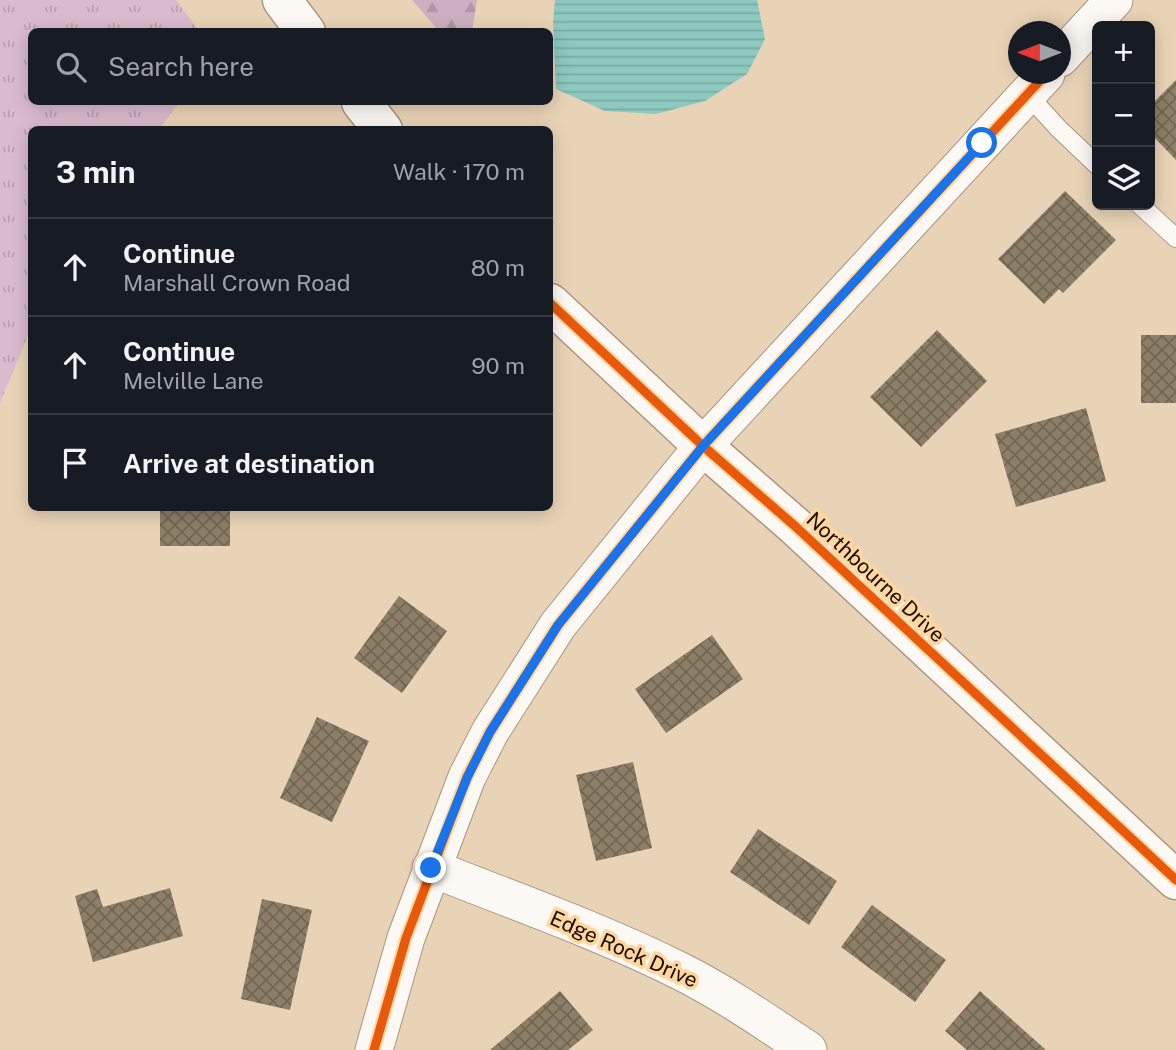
<!DOCTYPE html>
<html lang="en">
<head>
<meta charset="utf-8">
<style>
	body { margin:0; font-family:"Public Sans",sans-serif; background:#20242c; color:#f1f3f6 }
	.controls { position:absolute; right:21px; top:21px; display:grid; overflow:hidden; border-radius:10px; box-shadow:0 4px 18px #0003 }
	.controls button { width:63px; height:63px; display:grid; place-items:center; padding:0; border:0; border-bottom:2px solid #363941; background:#171b24; color:#f1f3f6; font:35px sans-serif }
	.compass { position:absolute; left:1008px; top:21px; width:63px; height:63px; border-radius:50%; background:#171b24; box-shadow:0 4px 18px #0003; rotate:270deg }
	.stop { position:absolute; width:21px; height:21px; margin:-16px; border:5px solid #1a73e8; border-radius:50%; background:#fff }
	.stop.end { background:#1a73e8; border-color:#fff; box-shadow:0 2px 7px #0008 }
	.list { margin:0; padding:0; list-style:none }
	h2 { display:flex; justify-content:space-between; align-items:center; height:91px; margin:0; padding:0 28px; font-size:30px }
	h2 small { font-size:23px; font-weight:400; color:#9ea1a6 }
	.list li { display:grid; grid-template-columns:46px 1fr auto; gap:21px; align-items:center; box-sizing:border-box; height:98px; padding:0 28px; border-top:2px solid #363941 }
	.list b { display:block; font-size:26px; white-space:nowrap }
	.list p { margin:0; font-size:23px; white-space:nowrap; color:#9ea1a6 }
	.list em { font-size:23px; font-style:normal; color:#9ea1a6 }
	.icon { flex:none; width:38px; height:38px; fill:none; stroke:currentColor; stroke-width:2; stroke-linecap:round; stroke-linejoin:round }
	.map { position:relative; flex:none; width:1176px; height:1050px; overflow:hidden }
	.search { position:absolute; background:#171b24; box-shadow:0 4px 18px #0003; left:28px; top:28px; width:525px; height:77px; display:flex; align-items:center; gap:18px; box-sizing:border-box; padding:0 24px; border-radius:10px; color:#9ea1a6; font-size:26px }
	.panel { position:absolute; background:#171b24; box-shadow:0 4px 18px #0003; left:28px; top:126px; width:525px; height:385px; border-radius:10px }
	.map>svg:first-child { display:block }
	.forest { fill:url(#forest-firs) }
	.park { fill:url(#park-tufts) }
	.water { fill:url(#water-rules) }
	.building { fill:url(#building-cross-hatch) }
	.lines { fill:none; stroke-linecap:round; stroke-linejoin:round }
	.service-casing { stroke:#a89680; stroke-width:20 }
	.minor-casing { stroke:#a89680; stroke-width:39 }
	.tertiary-casing { stroke:#a89680; stroke-width:41 }
	.service { stroke:#fcf8f4; stroke-width:18 }
	.minor { stroke:#fcf8f4; stroke-width:37 }
	.tertiary { stroke:#fcf8f4; stroke-width:38 }
	.cycleway-casing { stroke:#ffd6a0; stroke-width:13 }
	.cycleway { stroke:#e8590c; stroke-width:9 }
	.route { stroke:#1a73e8; stroke-width:9 }
	.labels { text-anchor:middle; dominant-baseline:central; stroke-width:7; stroke-linejoin:round; paint-order:stroke }
	.street-label { font-size:21px; fill:#1c0e00; stroke:#ffd6a0 }
</style>
</head>
<body>
<div class="map">
<svg width="1176" height="1050" viewBox="0 0 1176 1050">
	<defs>
		<pattern id="forest-firs" width="22" height="20" patternUnits="userSpaceOnUse" patternTransform="scale(1.75)"><rect width="22" height="20" fill="#ceafc1"/><path d="M5 1l3.5 6h-7zM16 11l3.5 6h-7z" fill="#b095a4"/></pattern>
		<pattern id="park-tufts" width="24" height="20" patternUnits="userSpaceOnUse" patternTransform="scale(1.75)"><rect width="24" height="20" fill="#dabbcd"/><path d="M3 7l-1-3M5 7V3M7 7l1-3M15 17l-1-3M17 17v-4M19 17l1-3" fill="none" stroke="#baa0ae"/></pattern>
		<pattern id="water-rules" width="6" height="5" patternUnits="userSpaceOnUse" patternTransform="scale(1.75)"><rect width="6" height="5" fill="#8dc9bf"/><path d="M0 2.5h6" fill="none" stroke="#79aba2"/></pattern>
		<pattern id="building-cross-hatch" width="8" height="8" patternUnits="userSpaceOnUse" patternTransform="scale(1.75)"><rect width="8" height="8" fill="#8c7f68"/><path d="M0 0l8 8M0 8l8-8" fill="none" stroke="#726653"/></pattern>
	</defs>
	<rect width="100%" height="100%" fill="#e9d3b6"/>
	<path class="forest" d="M 412,0 L 477,0 L 472,31 L 439,31 Z"/>
	<path class="park" d="M 0,0 L 176,0 L 199,31 L 32,32 L 32,102 L 180,102 L 159,129 L 32,130 L 31,328 L 0,403 Z"/>
	<path class="water" d="M 555,0 L 757,0 L 765,39 L 747,74 L 705,101 L 656,114 L 605,111 L 556,89 L 553,22 Z"/>
	<path class="building" d="M 1176,80 L 1176,160 L 1150,133 L 1150,106 Z
		M 1065,191 L 1116,240 L 1063,293 L 1059,289 L 1044,304 L 998,259 Z
		M 937,330 L 987,381 L 921,447 L 870,397 Z
		M 1141,335 L 1176,335 L 1176,403 L 1141,403 Z
		M 1086,408 L 1106,481 L 1016,507 L 995,434 Z
		M 160,508 L 230,508 L 230,546 L 160,546 Z
		M 399,596 L 447,631 L 402,693 L 354,658 Z
		M 712,635 L 743,679 L 666,733 L 635,689 Z
		M 317,717 L 369,741 L 332,822 L 280,798 Z
		M 633,762 L 652,848 L 596,861 L 576,775 Z
		M 758,829 L 837,881 L 809,925 L 730,872 Z
		M 170,888 L 183,936 L 93,962 L 75,896 L 97,889 L 103,907 Z
		M 262,899 L 312,910 L 290,1010 L 241,999 Z
		M 872,905 L 946,960 L 915,1002 L 841,947 Z
		M 560,991 L 593,1030 L 568,1050 L 490,1050 Z
		M 980,991 L 1046,1050 L 967,1050 L 945,1031 Z"/>
	<g class="lines">
		<defs>
			<path id="service" d="M 1027,94 L 1059,129 L 1097,165
				M 1140,205 L 1176,238"/>
			<path id="minor" d="M 1060,58 L 1114,0
				M 431,868 C 514,901 600,931 680,971 C 724,993 766,1022 808,1050
				M 374,1050 L 406,938 L 467,777 L 490,732 L 558,625 L 703,446 L 1046,74"/>
			<path id="tertiary" d="M 282,0 L 306,32
				M 361,102 L 383,130
				M 550,303 L 703,446 L 796,527 L 1176,880"/>
		</defs>
		<use href="#service" class="service-casing"/>
		<use href="#minor" class="minor-casing"/>
		<use href="#tertiary" class="tertiary-casing"/>
		<use href="#service" class="service"/>
		<use href="#minor" class="minor"/>
		<use href="#tertiary" class="tertiary"/>
		<defs>
			<path id="cycleway" d="M 550,303 L 703,446 L 796,527 L 1176,880
				M 374,1050 L 406,938 L 467,777 L 490,732 L 558,625 L 703,446 L 1046,74"/>
		</defs>
		<use href="#cycleway" class="cycleway-casing"/>
		<use href="#cycleway" class="cycleway"/>
	</g>
	<g class="lines">
		<path class="route" d="M 431,868 L 467,778 L 490,732 L 558,625 L 703,446 L 982,143"/>
	</g>
	<g class="labels">
		<g class="street-label">
			<text transform="translate(876 577) rotate(43)">Northbourne Drive</text>
			<text transform="translate(624 949) rotate(24)">Edge Rock Drive</text>
		</g>
	</g>
</svg>
<div class="controls">
<button>+</button>
<button>−</button>
<button><svg class="icon" aria-label="layers" viewBox="0 0 24 24"><path d="M12 4l9 5-9 5-9-5zM3 14l9 5 9-5"/></svg></button>
</div>
<svg class="compass" viewBox="-18 -18 36 36"><path d="M0-13l5 13h-10z" fill="#e53935"/><path d="M0 13l5-13h-10z" fill="#9ea1a6"/></svg>
<div class="stop" style="left:982px;top:143px"></div>
<div class="stop end" style="left:431px;top:868px"></div>
<div class="search"><svg class="icon" aria-label="search" viewBox="0 0 24 24"><circle cx="10" cy="10" r="6"/><path d="M15 15l6 6"/></svg>Search here</div>
<section class="panel">
<h2>3 min<small>Walk · 170 m</small></h2>
<ul class="list">
<li><svg class="icon" aria-label="ahead" viewBox="0 0 24 24"><path d="M12 20V5M6 11l6-6 6 6"/></svg><div><b>Continue</b><p>Marshall Crown Road</p></div><em>80 m</em></li>
<li><svg class="icon" aria-label="ahead" viewBox="0 0 24 24"><path d="M12 20V5M6 11l6-6 6 6"/></svg><div><b>Continue</b><p>Melville Lane</p></div><em>90 m</em></li>
<li><svg class="icon" aria-label="arrive" viewBox="0 0 24 24"><path d="M6 21V4h12l-3 4 3 4H6"/></svg><div><b>Arrive at destination</b></div></li>
</ul>
</section>
</div>
</body>
</html>
